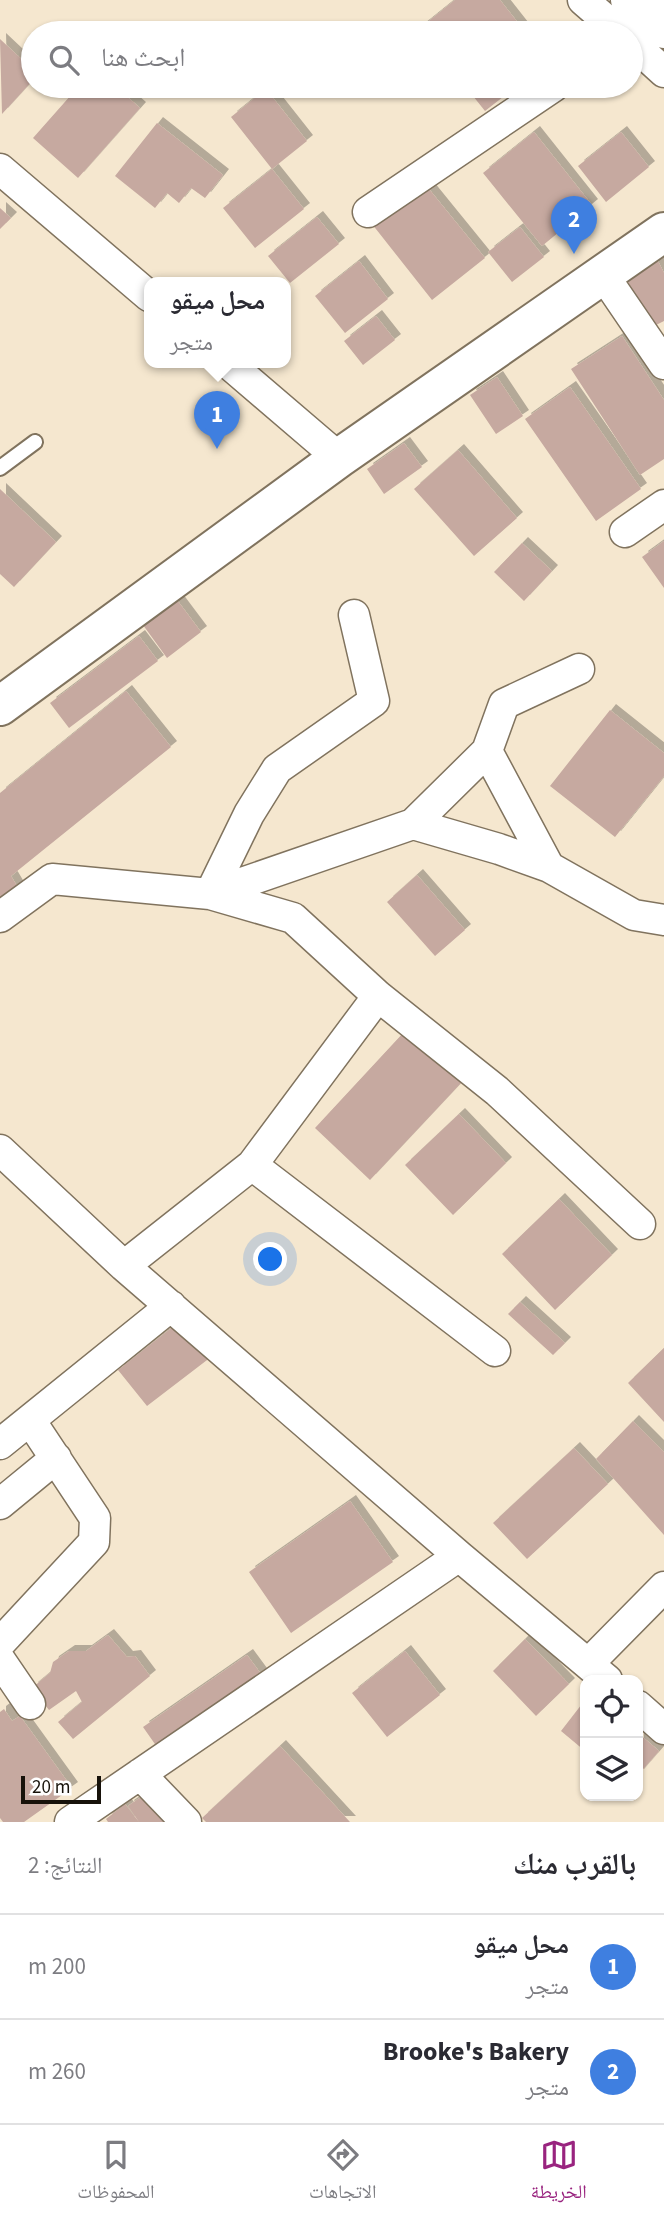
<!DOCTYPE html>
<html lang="ar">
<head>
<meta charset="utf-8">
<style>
	body { margin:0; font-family:"Source Sans 3","Noto Naskh Arabic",sans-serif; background:#f7f7f7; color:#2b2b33; direction:rtl }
	.controls { position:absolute; right:21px; bottom:21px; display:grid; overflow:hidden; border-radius:14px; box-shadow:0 2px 5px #0004 }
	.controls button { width:63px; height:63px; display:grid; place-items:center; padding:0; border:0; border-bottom:2px solid #e1e1e2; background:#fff; color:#2b2b33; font:35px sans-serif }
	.scale { position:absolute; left:21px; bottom:18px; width:80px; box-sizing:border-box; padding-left:7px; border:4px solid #17120a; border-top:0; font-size:19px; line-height:24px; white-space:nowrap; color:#17120a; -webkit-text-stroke:5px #fff; paint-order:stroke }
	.you { position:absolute; left:271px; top:1260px; width:24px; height:24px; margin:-18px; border:5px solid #fff; border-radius:50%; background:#1a73e8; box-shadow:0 0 0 10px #1a73e833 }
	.badge { display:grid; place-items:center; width:46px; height:46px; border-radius:50%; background:#99247f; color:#fff; font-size:23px; font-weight:700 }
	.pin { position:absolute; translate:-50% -58px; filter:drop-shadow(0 2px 4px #0008) }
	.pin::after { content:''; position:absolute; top:37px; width:24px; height:21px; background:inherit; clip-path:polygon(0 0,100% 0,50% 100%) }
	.popup { position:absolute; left:144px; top:277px; width:147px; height:91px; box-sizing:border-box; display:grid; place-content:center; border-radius:14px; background:#fff; filter:drop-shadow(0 2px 5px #0005); font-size:23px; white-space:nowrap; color:#7c7c81 }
	.popup b { font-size:26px; color:#2b2b33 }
	.popup::after { content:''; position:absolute; left:50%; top:100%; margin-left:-14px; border:14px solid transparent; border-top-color:#fff }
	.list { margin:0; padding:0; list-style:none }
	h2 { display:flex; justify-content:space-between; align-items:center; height:91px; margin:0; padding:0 28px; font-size:30px }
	h2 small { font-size:23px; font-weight:400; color:#7c7c81 }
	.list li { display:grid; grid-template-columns:46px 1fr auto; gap:21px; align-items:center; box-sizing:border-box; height:105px; padding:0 28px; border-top:2px solid #e1e1e2 }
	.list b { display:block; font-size:26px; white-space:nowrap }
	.list p { margin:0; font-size:23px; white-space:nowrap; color:#7c7c81 }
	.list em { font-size:23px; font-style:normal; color:#7c7c81 }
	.icon { flex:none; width:38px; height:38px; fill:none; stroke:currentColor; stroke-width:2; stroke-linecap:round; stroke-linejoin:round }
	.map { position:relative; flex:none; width:664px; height:1822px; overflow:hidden; direction:ltr }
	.search { position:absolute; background:#fff; box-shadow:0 2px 5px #0004; left:21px; right:21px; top:21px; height:77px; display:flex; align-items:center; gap:18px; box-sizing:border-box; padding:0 24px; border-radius:38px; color:#7c7c81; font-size:26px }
	.sheet { height:301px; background:#fff }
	nav { display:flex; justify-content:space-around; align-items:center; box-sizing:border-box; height:98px; border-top:2px solid #e1e1e2; background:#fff; font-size:19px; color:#7c7c81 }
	nav a { display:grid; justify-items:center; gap:4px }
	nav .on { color:#99247f }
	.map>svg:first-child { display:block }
	.building { fill:#c6a9a0; filter:url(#shadow) }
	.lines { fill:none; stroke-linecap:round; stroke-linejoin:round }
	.service-casing { stroke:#80735e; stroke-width:18 }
	.minor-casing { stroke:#80735e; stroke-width:33 }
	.secondary-casing { stroke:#80735e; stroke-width:42 }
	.service { stroke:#fff; stroke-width:14 }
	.minor { stroke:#fff; stroke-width:30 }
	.secondary { stroke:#fff; stroke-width:38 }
</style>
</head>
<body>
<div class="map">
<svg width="664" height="1822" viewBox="0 0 664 1822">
	<defs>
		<filter id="shadow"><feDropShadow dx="6" dy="-6" stdDeviation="0" flood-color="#0004"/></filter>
	</defs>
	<rect width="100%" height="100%" fill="#f5e7cf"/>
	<path class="building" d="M 455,0 L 500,0 L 526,33 L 423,33 L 419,29 Z
		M 0,39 L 33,70 L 33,80 L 2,114 Z
		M 79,86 L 115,86 L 140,108 L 78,178 L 33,138 Z
		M 465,86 L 517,86 L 485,111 Z
		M 266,89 L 307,141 L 272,169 L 231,117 Z
		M 157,123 L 223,175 L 205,198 L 191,188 L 179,203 L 167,193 L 155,208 L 115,176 Z
		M 534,132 L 592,205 L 542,246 L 483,173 Z
		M 621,132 L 649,167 L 606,202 L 578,166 Z
		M 272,169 L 304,209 L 255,248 L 223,208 Z
		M 424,183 L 485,258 L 432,300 L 372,224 Z
		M 0,208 L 11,218 L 0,229 Z
		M 317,217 L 339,244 L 290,283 L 268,256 Z
		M 520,227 L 544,257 L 512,282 L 488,252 Z
		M 657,259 L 664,273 L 664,321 L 652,327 L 625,276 Z
		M 359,261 L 388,299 L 345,333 L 315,296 Z
		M 376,316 L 395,340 L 363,365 L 344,341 Z
		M 622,336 L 664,400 L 664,459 L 640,475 L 571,369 Z
		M 497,377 L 523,416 L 496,434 L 470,395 Z
		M 570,387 L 641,489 L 596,521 L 525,419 Z
		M 404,443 L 422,467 L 384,494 L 367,469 Z
		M 458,450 L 517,518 L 474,556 L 414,489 Z
		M 0,489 L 56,542 L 14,587 L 0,574 Z
		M 664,541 L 664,588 L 642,557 Z
		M 522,543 L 552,571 L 524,601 L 494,572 Z
		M 177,600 L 201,632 L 167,658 L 143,625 Z
		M 139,636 L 158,661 L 69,728 L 50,703 Z
		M 126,691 L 171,747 L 11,876 L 24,898 L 0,914 L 0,793 Z
		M 610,710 L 664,753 L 664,776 L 615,837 L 550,786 Z
		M 417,875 L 465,930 L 435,956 L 387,902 Z
		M 405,1031 L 461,1083 L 370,1180 L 315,1128 Z
		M 459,1114 L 506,1163 L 453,1215 L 405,1165 Z
		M 559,1199 L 612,1255 L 555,1310 L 502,1254 Z
		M 520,1302 L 565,1343 L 553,1355 L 508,1314 Z
		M 174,1326 L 211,1357 L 147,1406 L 118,1370 Z
		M 664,1348 L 664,1422 L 628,1383 Z
		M 633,1421 L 664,1452 L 664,1535 L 596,1459 Z
		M 574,1448 L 608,1484 L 527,1559 L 493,1523 Z
		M 350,1501 L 393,1562 L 291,1633 L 249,1572 Z
		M 108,1635 L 127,1657 L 135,1656 L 150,1676 L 73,1739 L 58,1722 L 82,1702 L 76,1691 L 49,1710 L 32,1688 L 50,1673 L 53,1662 L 69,1651 L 86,1651 Z
		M 525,1639 L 569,1684 L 536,1716 L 493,1671 Z
		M 405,1651 L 440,1695 L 387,1737 L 352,1693 Z
		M 247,1655 L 261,1674 L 157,1747 L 143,1727 Z
		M 585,1700 L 585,1751 L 561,1731 Z
		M 4,1709 L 12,1721 L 20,1716 L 72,1788 L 24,1822 L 3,1822 L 0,1818 L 0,1712 Z
		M 638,1733 L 659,1751 L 638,1775 Z
		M 280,1746 L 350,1822 L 206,1822 L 202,1818 Z
		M 151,1790 L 173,1822 L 139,1822 L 128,1806 Z
		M 125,1804 L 139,1822 L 108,1822 L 106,1819 Z"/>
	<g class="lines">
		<defs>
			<path id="service" d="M 0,468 L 35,442"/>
			<path id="minor" d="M 583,0 L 621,33
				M 626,0 L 664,33
				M 662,0 L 664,2
				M 631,42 L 664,72
				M 0,169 L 149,296
				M 368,212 L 554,86
				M 602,273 L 664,364
				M 228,363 L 339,458
				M 625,532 L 664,505
				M 354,615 L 374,701 L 277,769 L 249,814 L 210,894 L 413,824 L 499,849 L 549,867 L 634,915 L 664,920
				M 487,751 L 549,867
				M 413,824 L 487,751 L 504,704 L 579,669
				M 0,917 L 52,879 L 210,894 L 293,918 L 378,996 L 497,1091 L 640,1224
				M 0,1150 L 124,1266 L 459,1556 L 607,1680
				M 252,1165 L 495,1351
				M 124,1266 L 252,1165 L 378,996
				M 0,1444 L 171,1306
				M 0,1504 L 56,1458
				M 0,1643 L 94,1542 L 95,1518 L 30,1420
				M 0,1660 L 30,1704
				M 588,1664 L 664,1587
				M 638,1706 L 664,1729
				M 140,1774 L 186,1822
				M 70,1822 L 459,1556"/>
			<path id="secondary" d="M 0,706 L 339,458 L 664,232"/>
		</defs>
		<use href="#service" class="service-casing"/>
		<use href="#minor" class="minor-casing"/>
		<use href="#secondary" class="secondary-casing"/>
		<use href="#service" class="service"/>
		<use href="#minor" class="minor"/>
		<use href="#secondary" class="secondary"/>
	</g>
</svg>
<div class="controls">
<button><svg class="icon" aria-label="locate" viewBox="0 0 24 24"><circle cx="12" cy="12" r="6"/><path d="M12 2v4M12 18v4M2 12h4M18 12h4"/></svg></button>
<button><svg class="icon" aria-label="layers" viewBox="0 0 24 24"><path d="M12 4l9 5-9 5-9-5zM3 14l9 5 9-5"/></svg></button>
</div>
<div class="scale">20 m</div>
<div class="you"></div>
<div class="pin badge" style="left:217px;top:449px;background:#3f7fe0">1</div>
<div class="popup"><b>محل ميقو</b>متجر</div>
<div class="pin badge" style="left:574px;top:254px;background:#3f7fe0">2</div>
<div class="search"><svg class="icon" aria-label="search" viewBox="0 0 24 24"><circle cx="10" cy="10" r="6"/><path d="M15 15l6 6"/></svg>ابحث هنا</div>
</div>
<section class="sheet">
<h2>بالقرب منك<small>النتائج: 2</small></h2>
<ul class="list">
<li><span class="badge" style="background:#3f7fe0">1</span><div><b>محل ميقو</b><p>متجر</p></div><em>200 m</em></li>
<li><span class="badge" style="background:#3f7fe0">2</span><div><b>Brooke's Bakery</b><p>متجر</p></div><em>260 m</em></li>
</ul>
</section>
<nav>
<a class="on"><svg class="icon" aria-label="map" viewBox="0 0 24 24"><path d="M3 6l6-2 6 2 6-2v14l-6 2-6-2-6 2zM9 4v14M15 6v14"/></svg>الخريطة</a>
<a><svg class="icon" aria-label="directions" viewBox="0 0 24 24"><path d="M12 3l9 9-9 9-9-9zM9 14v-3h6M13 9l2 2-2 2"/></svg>الاتجاهات</a>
<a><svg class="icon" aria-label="saved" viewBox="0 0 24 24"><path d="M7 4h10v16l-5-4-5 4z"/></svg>المحفوظات</a>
</nav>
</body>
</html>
